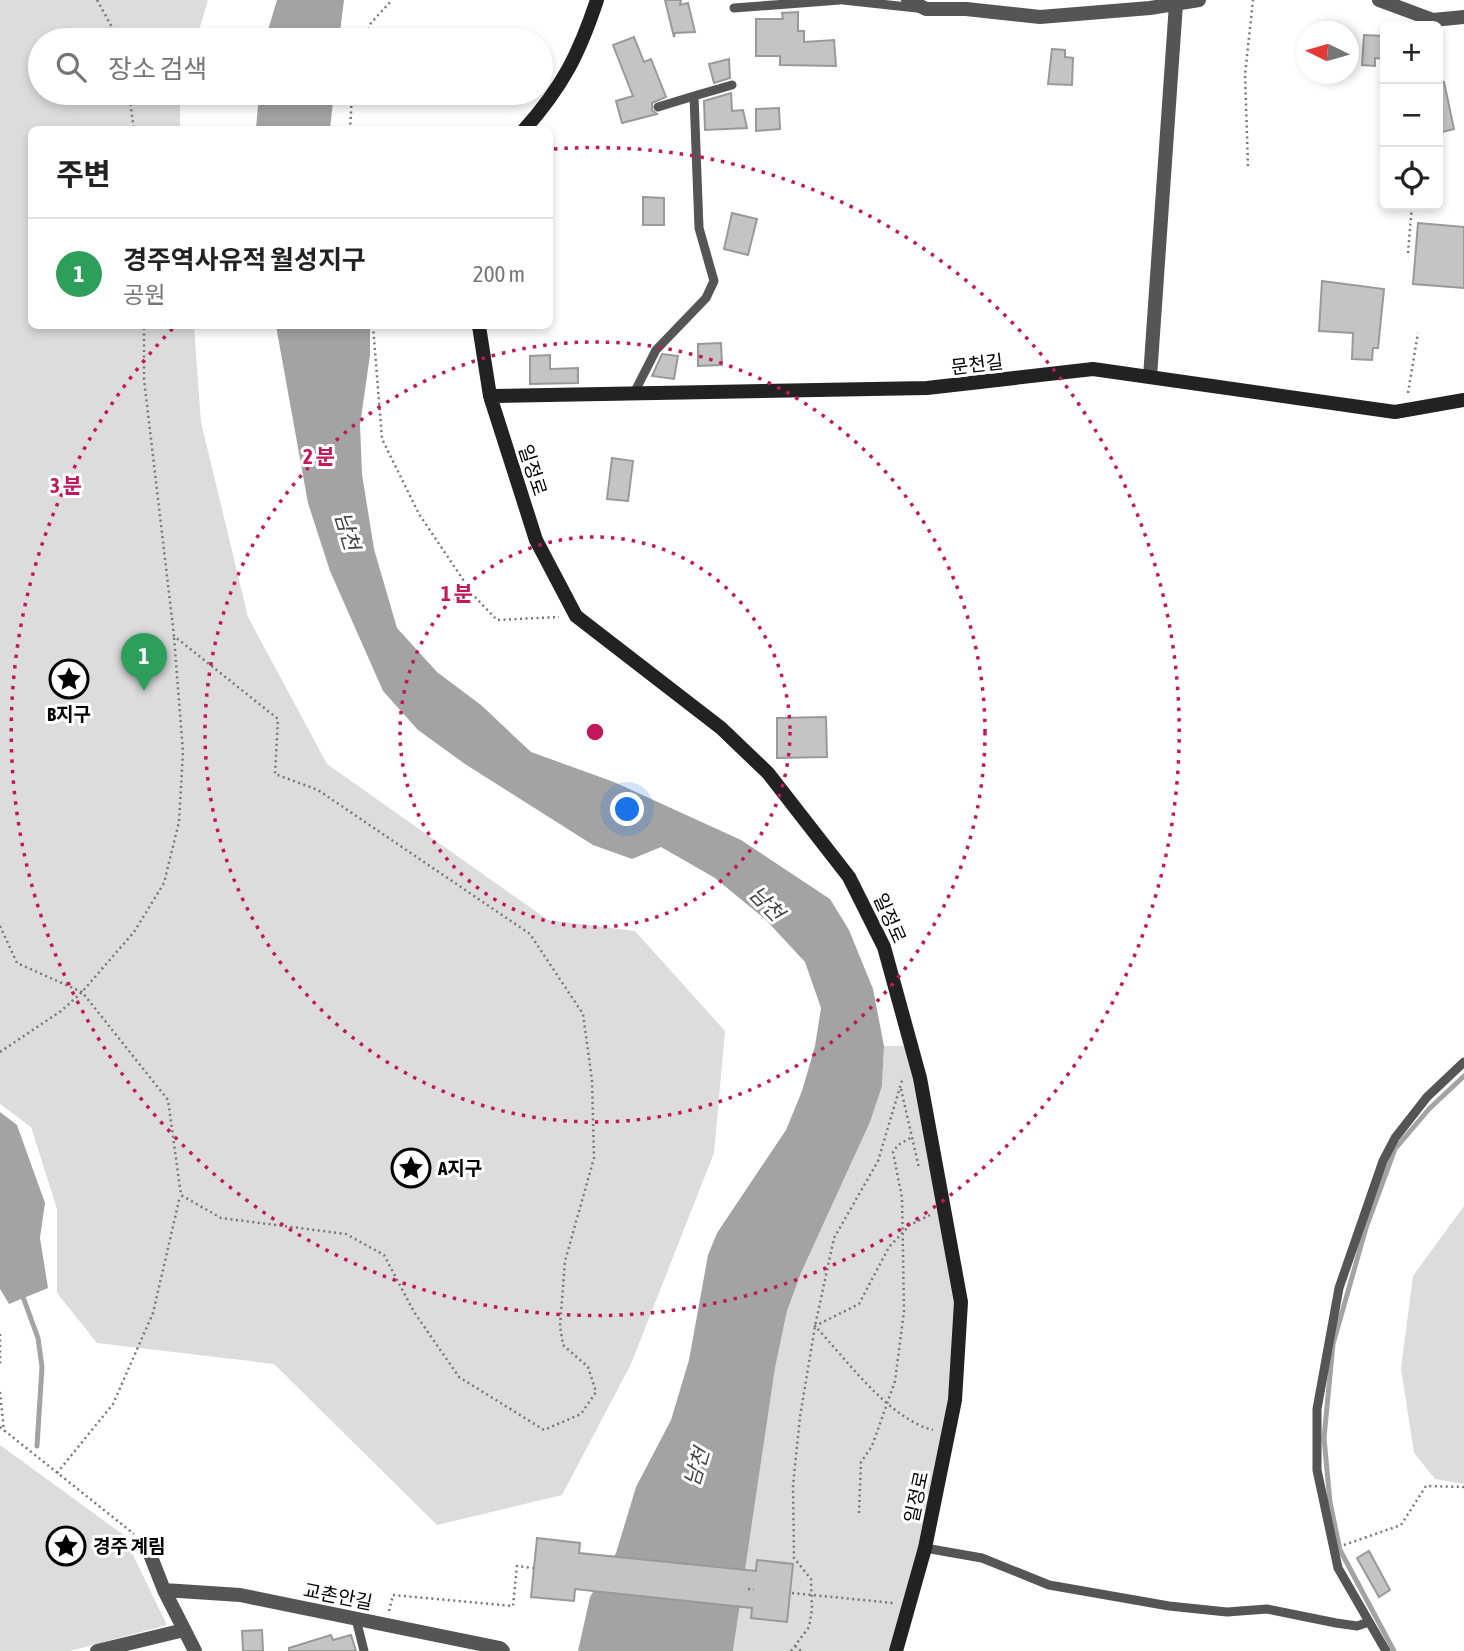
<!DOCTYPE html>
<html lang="ko">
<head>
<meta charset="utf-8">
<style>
	body { margin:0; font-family:"Asap Condensed","Noto Sans KR",sans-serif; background:#f2f2f2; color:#222 }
	.controls { position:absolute; right:21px; top:21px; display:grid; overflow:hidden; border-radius:10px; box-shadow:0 4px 10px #0003 }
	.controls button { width:63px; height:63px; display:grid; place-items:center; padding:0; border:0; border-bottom:2px solid #e0e0e0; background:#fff; color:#222; font:35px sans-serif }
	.compass { position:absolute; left:1296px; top:21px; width:63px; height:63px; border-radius:50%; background:#fff; box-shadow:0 4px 10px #0003; rotate:275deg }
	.you { position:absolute; left:628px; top:810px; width:24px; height:24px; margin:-18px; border:5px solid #fff; border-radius:50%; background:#1a73e8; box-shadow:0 0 0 10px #1a73e833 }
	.badge { display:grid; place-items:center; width:46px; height:46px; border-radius:50%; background:#7c3aed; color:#fff; font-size:23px; font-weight:700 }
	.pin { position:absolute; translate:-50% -58px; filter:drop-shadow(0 2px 4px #0008) }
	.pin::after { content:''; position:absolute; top:37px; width:24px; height:21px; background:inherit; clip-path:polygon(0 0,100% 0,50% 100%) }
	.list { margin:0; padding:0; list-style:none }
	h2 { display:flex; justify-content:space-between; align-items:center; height:91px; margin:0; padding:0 28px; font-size:30px }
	h2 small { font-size:23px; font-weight:400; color:#767676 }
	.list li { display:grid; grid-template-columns:46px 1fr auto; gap:21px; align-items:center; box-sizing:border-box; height:112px; padding:0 28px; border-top:2px solid #e0e0e0 }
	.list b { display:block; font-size:26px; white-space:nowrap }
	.list p { margin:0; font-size:23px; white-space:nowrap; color:#767676 }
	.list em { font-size:23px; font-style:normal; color:#767676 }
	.icon { flex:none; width:38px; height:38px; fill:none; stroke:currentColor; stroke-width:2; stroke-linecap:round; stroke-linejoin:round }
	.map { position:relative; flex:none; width:1464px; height:1651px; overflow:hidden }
	.search { position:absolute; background:#fff; box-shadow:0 4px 10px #0003; left:28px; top:28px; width:525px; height:77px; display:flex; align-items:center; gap:18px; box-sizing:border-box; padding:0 24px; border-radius:38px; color:#767676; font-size:26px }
	.panel { position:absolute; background:#fff; box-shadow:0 4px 10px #0003; left:28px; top:126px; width:525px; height:203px; border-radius:10px }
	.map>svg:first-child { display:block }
	.green { fill:#dcdcdc }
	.water { fill:#a3a3a3 }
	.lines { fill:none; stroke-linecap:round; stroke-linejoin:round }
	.stream { stroke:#a3a3a3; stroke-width:5 }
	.building { fill:#c4c4c4; stroke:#999; stroke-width:2 }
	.path { stroke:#777; stroke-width:2.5; stroke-dasharray:2 3.5; stroke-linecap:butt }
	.lane { stroke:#555; stroke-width:9 }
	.street { stroke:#555; stroke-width:14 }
	.secondary { stroke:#222; stroke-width:14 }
	.ring { fill:none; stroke:#c2185b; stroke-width:3.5; stroke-dasharray:3.5 7 }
	.labels { text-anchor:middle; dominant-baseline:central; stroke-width:6; stroke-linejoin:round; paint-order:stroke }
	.street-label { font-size:19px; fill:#000; stroke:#fff }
	.poi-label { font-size:19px; font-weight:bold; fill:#000; stroke:#fff; text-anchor:start }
	.water-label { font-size:21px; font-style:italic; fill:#444; stroke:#fff }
	.centre { fill:#c2185b; stroke:#fff; stroke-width:3.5 }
	.ring-label { font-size:21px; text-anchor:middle; font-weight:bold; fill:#c2185b; stroke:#fff; stroke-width:6; stroke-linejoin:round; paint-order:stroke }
</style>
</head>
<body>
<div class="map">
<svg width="1464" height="1651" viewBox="0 0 1464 1651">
	<rect width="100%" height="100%" fill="#fff"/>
	<path class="green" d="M 0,0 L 208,0 L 196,40 L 40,40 L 40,93 L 180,93 L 180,129 L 32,130 L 32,326 L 194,326 L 201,422 L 248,617 L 327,764 L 548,920 L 635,931 L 725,1031 L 714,1153 L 631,1364 L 562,1495 L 437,1525 L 274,1364 L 97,1343 L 57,1293 L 57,1209 L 31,1127 L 0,1104 Z
		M 884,1046 L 911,1046 L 961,1302 L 955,1400 L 897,1651 L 733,1651 L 775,1368 L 787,1311 L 801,1273 L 870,1122 L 882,1086 Z
		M 1464,1206 L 1464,1484 L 1435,1479 L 1414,1453 L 1401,1368 L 1413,1276 Z
		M 0,1445 L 136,1544 L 130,1549 L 167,1625 L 70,1651 L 0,1651 Z"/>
	<path class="water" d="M 277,0 L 344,0 L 339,40 L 265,40 Z
		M 259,93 L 334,93 L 330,129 L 256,129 Z
		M 276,326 L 370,326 L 370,355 L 360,425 L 362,474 L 374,549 L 397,628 L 437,672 L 481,705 L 531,752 L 614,782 L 741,840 L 830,899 L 849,930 L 873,989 L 884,1046 L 882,1086 L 870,1122 L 801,1273 L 787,1311 L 775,1368 L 733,1651 L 578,1651 L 590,1597 L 616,1553 L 636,1487 L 671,1420 L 689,1360 L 708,1255 L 717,1233 L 786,1130 L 802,1091 L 815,1046 L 821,1008 L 805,962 L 766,920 L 715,878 L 661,847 L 632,859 L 593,845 L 465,764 L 418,730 L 383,691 L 330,571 L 308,503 Z
		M 0,1112 L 17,1125 L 45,1203 L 40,1238 L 48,1288 L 9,1304 L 0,1289 Z"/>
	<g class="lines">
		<path class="stream" d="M 23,1297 L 38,1338 L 42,1367 L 37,1446
			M 1394,1651 L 1340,1550 L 1330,1502 L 1324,1438 L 1333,1344 L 1366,1228 L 1395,1149 L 1429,1109 L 1464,1076"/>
	</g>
	<path class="building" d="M 665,0 L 681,0 L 680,5 L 688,3 L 695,32 L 675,33 L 674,37 Z
		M 798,12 L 798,31 L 804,31 L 804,42 L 834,40 L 836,66 L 780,65 L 780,56 L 756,56 L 756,19 L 783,19 L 782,13 Z
		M 1364,35 L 1385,36 L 1385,59 L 1375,58 L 1375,66 L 1362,65 Z
		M 634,37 L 644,62 L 651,59 L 666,97 L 652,103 L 652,110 L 657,114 L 622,123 L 616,101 L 633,96 L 613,45 Z
		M 1052,49 L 1065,50 L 1065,57 L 1073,58 L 1072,85 L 1048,84 Z
		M 729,59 L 730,78 L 714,83 L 709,64 Z
		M 1438,82 L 1444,82 L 1454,129 L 1438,133 Z
		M 731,93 L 732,111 L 743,110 L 747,128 L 705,130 L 704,101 Z
		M 779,108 L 780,129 L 756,131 L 756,109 Z
		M 643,197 L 664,198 L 664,225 L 643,225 Z
		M 732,213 L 757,219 L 748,255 L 724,249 Z
		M 1418,223 L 1464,227 L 1464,288 L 1413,284 Z
		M 1322,281 L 1384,289 L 1378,348 L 1373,348 L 1372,360 L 1352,359 L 1353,333 L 1319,331 Z
		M 721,343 L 722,365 L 698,366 L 698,344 Z
		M 662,354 L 678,356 L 674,379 L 652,376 Z
		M 550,355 L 550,369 L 578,368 L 578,383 L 530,384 L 530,356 Z
		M 612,458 L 633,461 L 628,501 L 607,499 Z
		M 826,717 L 827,757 L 777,758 L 777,718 Z
		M 537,1538 L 580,1543 L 579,1553 L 756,1571 L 757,1560 L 793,1564 L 787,1622 L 751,1618 L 752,1608 L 575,1589 L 574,1601 L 531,1597 Z
		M 1369,1551 L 1390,1590 L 1379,1597 L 1357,1558 Z
		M 262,1630 L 263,1651 L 243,1651 L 242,1631 Z
		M 331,1635 L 333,1640 L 351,1635 L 356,1651 L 289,1651 L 289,1648 Z"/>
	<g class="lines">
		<path class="path" d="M 97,0 L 119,40
			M 365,40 L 371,23 L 392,0
			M 129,93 L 134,130
			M 350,130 L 352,93
			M 1248,166 L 1245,75 L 1253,0
			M 1408,253 L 1412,205
			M 373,326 L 382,439 L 419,514 L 474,596 L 497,620 L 559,617
			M 1408,393 L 1418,333
			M 0,926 L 17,963 L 82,992 L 168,1100 L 181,1195 L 221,1218 L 346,1234 L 384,1255 L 414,1312 L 459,1377 L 544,1430 L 581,1414 L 596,1392 L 588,1367 L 563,1345 L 560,1326 L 565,1261 L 594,1158 L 592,1080 L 583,1014 L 530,934 L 318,790 L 275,774 L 278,719 L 174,636 L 144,379 L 144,326
			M 0,1052 L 61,1011 L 82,992 L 134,932 L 164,883 L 179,822 L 183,752 L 174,637
			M 901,1089 L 919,1168
			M 930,1215 L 910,1225 L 889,1247 L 859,1304 L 815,1326 C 846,1359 889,1419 933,1430
			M 0,1334 L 0,1364
			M 0,1392 L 4,1431
			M 0,1427 L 134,1534
			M 57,1473 L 113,1404 L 153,1313 L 180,1196
			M 859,1513 L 861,1462 L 872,1446 L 895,1381 L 904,1311 L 902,1198 L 893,1152 L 898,1145 L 912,1137
			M 1344,1545 L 1401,1525 L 1426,1486 L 1464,1487
			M 748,1589 L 754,1590
			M 792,1593 L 893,1603
			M 389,1611 L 393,1595 L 513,1606 L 517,1566 L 533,1568
			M 795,1646 L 801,1651
			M 791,1651 L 809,1627 L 812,1609 L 811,1579 L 794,1558 L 793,1485 L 800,1417 L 815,1326 L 834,1238 L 878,1161 L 903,1077"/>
		<path class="lane" d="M 843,0 L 917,8
			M 734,8 L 840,0
			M 658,107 L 694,96
			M 633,395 L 656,350 L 706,298 L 714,281 L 699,228 L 694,96 L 732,85
			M 925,1548 L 982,1558 L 1049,1585 L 1169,1606 L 1227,1612 L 1267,1609 L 1336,1623 L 1357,1626 L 1369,1622
			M 356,1619 L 364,1651
			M 1386,1651 L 1338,1568 L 1317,1470 L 1317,1409 L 1339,1288 L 1383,1161 L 1395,1138 L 1427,1097 L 1464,1062"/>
		<path class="street" d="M 908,0 L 926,9 L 966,9 L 1040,17 L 1150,8 L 1199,0
			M 1379,0 L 1433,20 L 1464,17
			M 1150,377 L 1176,4
			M 146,1544 L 164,1590 L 195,1651
			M 164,1590 L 240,1595 L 500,1648 L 503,1651
			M 97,1651 L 184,1630"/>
		<path class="secondary" d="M 524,130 C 563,86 579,54 597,0
			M 479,326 L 490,396 L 536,540 L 576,616 L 721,728 L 768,773 L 849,877 L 884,947 L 920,1078 L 961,1302 L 955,1400 L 925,1548 L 896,1651
			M 490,396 L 927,388 L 1093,369 L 1395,412 L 1464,400"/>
	</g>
	<g class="ring">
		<circle cx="595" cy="732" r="195"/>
		<circle cx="595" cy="732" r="390"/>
		<path d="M554 149A584 584 0 1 1 175 326"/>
	</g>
	<defs>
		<symbol id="sight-ring" viewBox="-11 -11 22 22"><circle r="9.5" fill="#fff" stroke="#000" stroke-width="1.5"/><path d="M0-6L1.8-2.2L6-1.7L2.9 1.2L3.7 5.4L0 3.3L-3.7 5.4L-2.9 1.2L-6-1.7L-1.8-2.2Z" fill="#000"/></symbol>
	</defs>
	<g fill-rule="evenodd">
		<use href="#sight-ring" x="47" y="657" width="44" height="44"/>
		<use href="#sight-ring" x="389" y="1146" width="44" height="44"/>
		<use href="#sight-ring" x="44" y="1524" width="44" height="44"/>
	</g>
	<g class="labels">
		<g class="street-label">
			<text transform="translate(977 364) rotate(-7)">문천길</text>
			<text transform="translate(533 470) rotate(72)">일정로</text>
			<text transform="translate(890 918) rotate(66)">일정로</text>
			<text transform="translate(916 1497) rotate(-78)">일정로</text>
			<text transform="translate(338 1596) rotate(11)">교촌안길</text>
		</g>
		<g class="poi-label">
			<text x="69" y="714" text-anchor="middle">B지구</text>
			<text x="438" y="1168">A지구</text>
			<text x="93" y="1546">경주 계림</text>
		</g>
		<g class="water-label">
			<text transform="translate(348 531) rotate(73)">남천</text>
			<text transform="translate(767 903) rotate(46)">남천</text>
			<text transform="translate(696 1467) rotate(-73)">남천</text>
		</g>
	</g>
	<circle cx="595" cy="732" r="10" class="centre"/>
	<g class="ring-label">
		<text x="319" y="464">2 분</text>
		<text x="66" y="493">3 분</text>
		<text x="457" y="601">1 분</text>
	</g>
</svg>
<div class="controls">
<button>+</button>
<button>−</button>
<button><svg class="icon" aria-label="locate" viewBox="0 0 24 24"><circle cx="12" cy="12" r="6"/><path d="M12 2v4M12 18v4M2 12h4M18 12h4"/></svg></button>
</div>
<svg class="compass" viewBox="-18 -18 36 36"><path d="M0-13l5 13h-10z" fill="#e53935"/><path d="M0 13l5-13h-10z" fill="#767676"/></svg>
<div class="you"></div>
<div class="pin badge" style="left:144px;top:691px;background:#2e9e5b">1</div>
<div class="search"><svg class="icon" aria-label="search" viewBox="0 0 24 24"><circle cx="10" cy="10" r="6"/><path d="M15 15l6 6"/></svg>장소 검색</div>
<section class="panel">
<h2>주변<small></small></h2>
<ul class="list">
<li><span class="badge" style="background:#2e9e5b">1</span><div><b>경주역사유적 월성지구</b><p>공원</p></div><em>200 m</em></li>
</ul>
</section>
</div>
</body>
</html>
